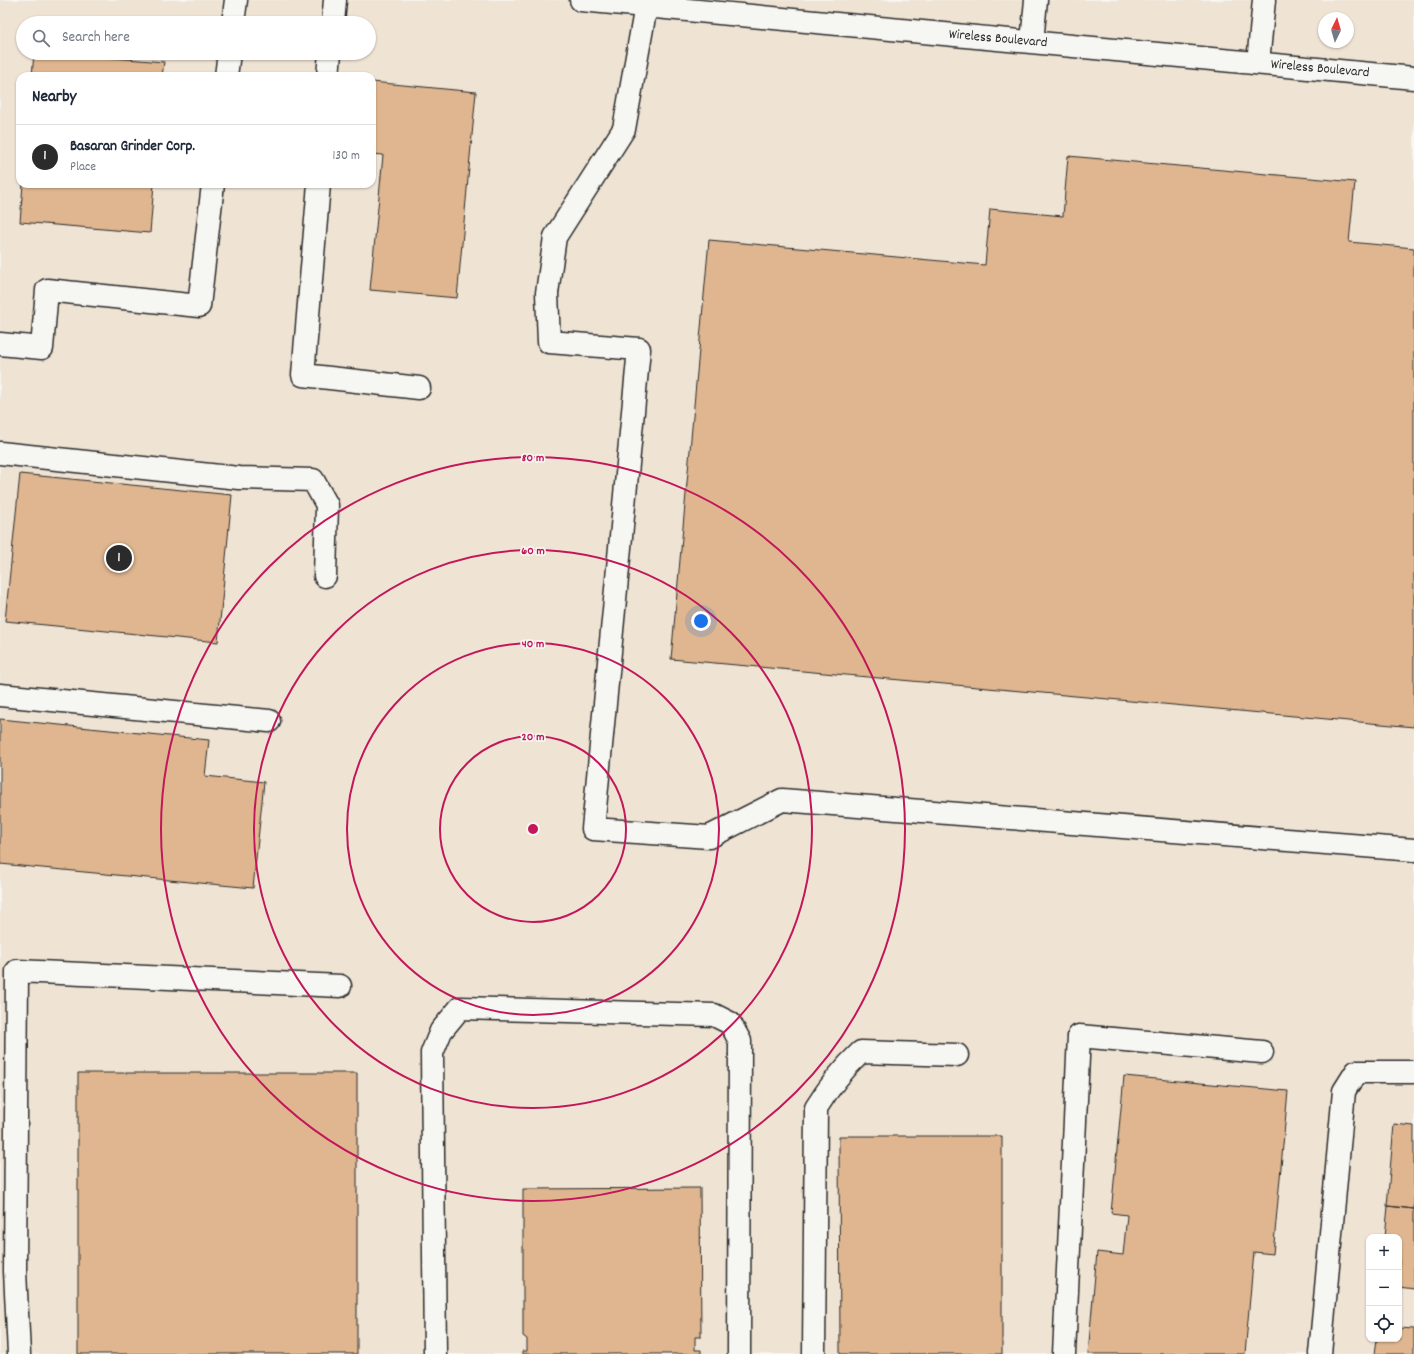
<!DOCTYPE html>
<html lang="en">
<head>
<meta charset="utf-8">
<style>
	body { margin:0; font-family:Dekko,sans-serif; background:#f6f6f7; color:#1f2937 }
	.controls { position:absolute; right:12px; bottom:12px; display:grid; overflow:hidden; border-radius:8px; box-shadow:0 1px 3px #0004 }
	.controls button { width:36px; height:36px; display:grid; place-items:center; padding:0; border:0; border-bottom:1px solid #e0e1e3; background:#fff; color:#1f2937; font:20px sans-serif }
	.compass { position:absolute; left:1318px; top:12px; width:36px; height:36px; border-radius:50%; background:#fff; box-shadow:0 1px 3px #0004; rotate:5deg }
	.you { position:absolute; left:701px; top:621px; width:14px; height:14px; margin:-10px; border:3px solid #fff; border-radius:50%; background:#1a73e8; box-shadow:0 0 0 6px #1a73e833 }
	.badge { display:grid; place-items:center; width:26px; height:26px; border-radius:50%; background:#2b2b2b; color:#fff; font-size:13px; font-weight:700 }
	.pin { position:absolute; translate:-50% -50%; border:2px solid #fff; box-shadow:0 1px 4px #0006 }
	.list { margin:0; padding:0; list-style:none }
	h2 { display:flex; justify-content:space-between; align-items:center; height:52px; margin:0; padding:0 16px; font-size:17px }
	h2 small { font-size:13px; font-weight:400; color:#747a83 }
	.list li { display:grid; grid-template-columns:26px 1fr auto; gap:12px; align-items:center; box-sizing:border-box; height:64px; padding:0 16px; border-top:1px solid #e0e1e3 }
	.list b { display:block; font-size:15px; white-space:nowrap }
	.list p { margin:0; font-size:13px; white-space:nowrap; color:#747a83 }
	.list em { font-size:13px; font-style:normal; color:#747a83 }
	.icon { flex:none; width:22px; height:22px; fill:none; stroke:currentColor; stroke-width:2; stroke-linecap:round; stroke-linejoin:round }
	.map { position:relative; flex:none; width:1414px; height:1354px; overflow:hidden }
	.search { position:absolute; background:#fff; box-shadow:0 1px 3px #0004; left:16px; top:16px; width:360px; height:44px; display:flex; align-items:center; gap:10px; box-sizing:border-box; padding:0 14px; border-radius:22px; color:#747a83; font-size:15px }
	.panel { position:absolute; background:#fff; box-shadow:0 1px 3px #0004; left:16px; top:72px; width:360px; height:116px; border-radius:12px }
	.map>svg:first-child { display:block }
	.built { fill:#efe3d4; fill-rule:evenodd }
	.building { fill:#dfb68f; stroke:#2b2b2b }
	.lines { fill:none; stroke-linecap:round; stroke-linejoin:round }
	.minor-casing { stroke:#2b2b2b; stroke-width:25 }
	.minor { stroke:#f6f6f2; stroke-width:22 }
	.ring { fill:none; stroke:#c2185b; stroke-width:2 }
	.labels { text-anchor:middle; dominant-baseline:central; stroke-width:3.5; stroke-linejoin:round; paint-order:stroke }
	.street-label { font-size:14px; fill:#2b2b2b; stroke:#f6f6f2 }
	.centre { fill:#c2185b; stroke:#f6f6f2; stroke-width:2 }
	.ring-label { font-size:12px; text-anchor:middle; font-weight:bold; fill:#c2185b; stroke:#f6f6f2; stroke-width:3.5; stroke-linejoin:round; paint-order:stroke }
</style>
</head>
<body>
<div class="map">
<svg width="1414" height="1354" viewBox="0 0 1414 1354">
	<rect width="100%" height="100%" fill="#f6f6f2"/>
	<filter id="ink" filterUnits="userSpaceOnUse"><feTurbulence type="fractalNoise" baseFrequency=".025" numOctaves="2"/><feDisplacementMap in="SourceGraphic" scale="8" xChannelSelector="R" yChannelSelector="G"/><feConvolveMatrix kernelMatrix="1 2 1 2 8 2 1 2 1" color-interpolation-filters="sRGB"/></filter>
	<g filter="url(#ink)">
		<path class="built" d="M 0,0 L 1414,0 L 1414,1354 L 0,1354 ZM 1324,18 L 1348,18 L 1348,42 L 1324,42 ZM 23,23 L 369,23 L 369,53 L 23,53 ZM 20,76 L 372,76 L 372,184 L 20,184 ZM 1369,1237 L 1399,1237 L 1399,1339 L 1369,1339 Z"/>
		<path class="building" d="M 34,53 L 51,53 L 164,62 L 162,76 L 32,76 Z
			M 372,82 L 476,92 L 457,298 L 370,290 L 383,155 L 372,154 Z
			M 1068,156 L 1355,182 L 1349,242 L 1414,248 L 1414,727 L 671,659 L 709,240 L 985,265 L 990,209 L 1063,216 Z
			M 23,184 L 154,184 L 150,233 L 20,222 Z
			M 20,474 L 232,495 L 218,642 L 5,621 Z
			M 0,719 L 209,740 L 205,776 L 264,782 L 253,888 L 0,864 Z
			M 78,1073 L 357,1073 L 357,1354 L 78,1354 Z
			M 1124,1076 L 1288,1091 L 1273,1254 L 1254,1252 L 1245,1354 L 1088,1354 L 1097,1252 L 1123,1255 L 1127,1215 L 1111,1213 Z
			M 1394,1124 L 1414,1126 L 1414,1209 L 1387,1206 Z
			M 839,1136 L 1002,1136 L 1002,1354 L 840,1354 Z
			M 700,1188 L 701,1337 L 695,1337 L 695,1350 L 701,1350 L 701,1354 L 522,1354 L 522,1351 L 527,1351 L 527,1339 L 523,1336 L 523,1189 Z
			M 1388,1206 L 1414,1209 L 1414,1289 L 1399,1287 L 1399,1237 L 1385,1237 Z
			M 1399,1328 L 1414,1329 L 1414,1354 L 1375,1354 L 1377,1339 L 1399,1339 Z"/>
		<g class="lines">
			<defs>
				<path id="minor" d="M 581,0 L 1414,78
					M 646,6 L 624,129 L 555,237 L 547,293 L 549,342 L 639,349 L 593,829 L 709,837 L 782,800 L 1414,850
					M 233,23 L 236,0
					M 333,23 L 335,0
					M 1032,42 L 1036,0
					M 1258,63 L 1264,0
					M 226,76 L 229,53
					M 328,76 L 330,53
					M 319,184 L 303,375 L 419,388
					M 0,344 L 42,348 L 47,290 L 199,306 L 213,184
					M 0,453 L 239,478 L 313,480 L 327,505 L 325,576
					M 0,695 L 269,721
					M 19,1354 L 15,1271 L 17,971 L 340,986
					M 435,1354 L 432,1053 L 441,1031 L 460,1008 L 714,1015 L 730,1023 L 740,1041 L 739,1354
					M 814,1354 L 816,1108 C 829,1087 843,1069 861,1052 L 957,1055
					M 1064,1354 L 1079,1036 L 1262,1052
					M 1320,1354 L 1344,1091 L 1356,1072 L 1414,1072"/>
			</defs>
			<use href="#minor" class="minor-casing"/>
			<use href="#minor" class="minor"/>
		</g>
	</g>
	<g class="ring">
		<circle cx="533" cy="829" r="93"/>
		<circle cx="533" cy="829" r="186"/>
		<circle cx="533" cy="829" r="279"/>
		<circle cx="533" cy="829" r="372"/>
	</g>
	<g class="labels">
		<g class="street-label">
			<text transform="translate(998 39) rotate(5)">Wireless Boulevard</text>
			<text transform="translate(1320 69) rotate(5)">Wireless Boulevard</text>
		</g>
	</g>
	<circle cx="533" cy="829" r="6" class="centre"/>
	<g class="ring-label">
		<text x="533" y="461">80 m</text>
		<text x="533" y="554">60 m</text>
		<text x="533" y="647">40 m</text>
		<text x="533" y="740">20 m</text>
	</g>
</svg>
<div class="controls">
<button>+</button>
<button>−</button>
<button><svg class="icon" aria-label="locate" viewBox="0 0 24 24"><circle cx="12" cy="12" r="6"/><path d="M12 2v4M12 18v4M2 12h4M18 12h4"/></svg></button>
</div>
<svg class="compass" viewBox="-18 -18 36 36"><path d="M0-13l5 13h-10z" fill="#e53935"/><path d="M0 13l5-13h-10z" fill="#747a83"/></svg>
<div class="you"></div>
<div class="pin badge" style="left:119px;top:558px">1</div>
<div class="search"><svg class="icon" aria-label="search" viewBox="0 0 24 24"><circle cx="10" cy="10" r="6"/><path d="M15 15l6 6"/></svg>Search here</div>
<section class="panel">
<h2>Nearby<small></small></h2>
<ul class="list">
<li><span class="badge">1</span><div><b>Basaran Grinder Corp.</b><p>Place</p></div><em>130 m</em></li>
</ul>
</section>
</div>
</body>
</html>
